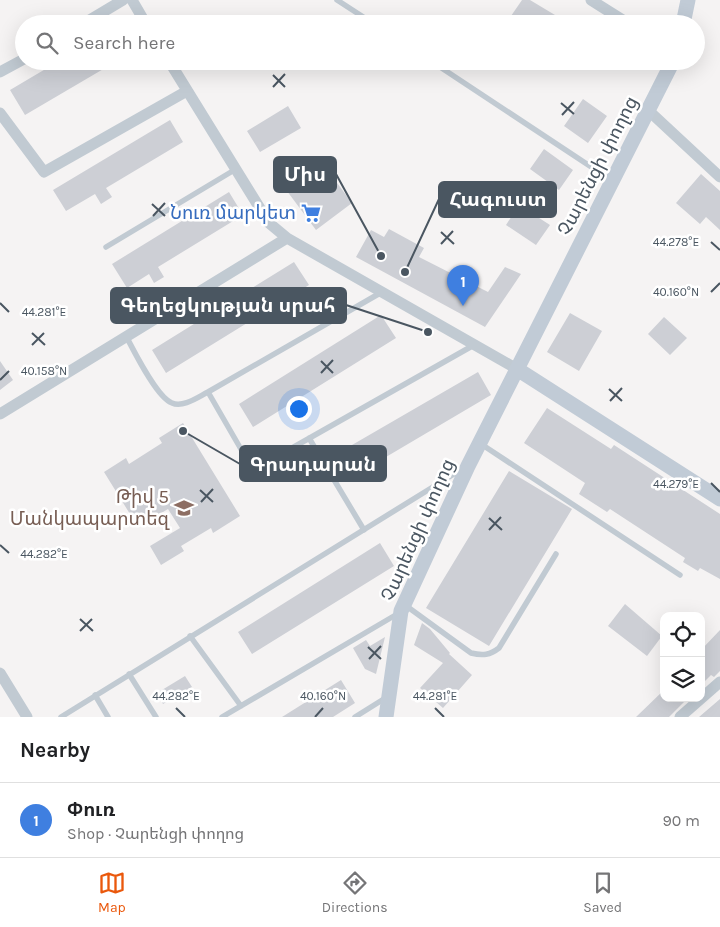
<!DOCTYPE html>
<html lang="en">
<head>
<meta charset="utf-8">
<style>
	body { margin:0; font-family:Karla,"Noto Sans Armenian",sans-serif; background:#f6f6f6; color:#202124 }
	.controls { position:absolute; right:15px; bottom:15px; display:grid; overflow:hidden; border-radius:10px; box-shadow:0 5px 20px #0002 }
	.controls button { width:45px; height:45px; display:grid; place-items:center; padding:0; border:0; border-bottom:1px solid #e0e0e0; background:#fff; color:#202124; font:25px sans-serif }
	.you { position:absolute; left:298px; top:408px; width:18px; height:18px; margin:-12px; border:4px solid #fff; border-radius:50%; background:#1a73e8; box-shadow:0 0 0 8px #1a73e833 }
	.badge { display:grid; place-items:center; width:32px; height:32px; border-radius:50%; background:#ea580c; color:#fff; font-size:16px; font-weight:700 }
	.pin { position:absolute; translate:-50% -41px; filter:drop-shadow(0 1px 2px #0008) }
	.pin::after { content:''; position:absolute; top:26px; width:18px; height:15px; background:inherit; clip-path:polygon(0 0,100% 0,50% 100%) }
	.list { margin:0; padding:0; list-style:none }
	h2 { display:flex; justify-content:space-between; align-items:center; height:65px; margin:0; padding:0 20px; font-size:21px }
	h2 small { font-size:16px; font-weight:400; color:#757577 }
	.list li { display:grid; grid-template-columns:32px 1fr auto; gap:15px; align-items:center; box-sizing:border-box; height:75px; padding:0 20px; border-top:1px solid #e0e0e0 }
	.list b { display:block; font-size:19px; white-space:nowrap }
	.list p { margin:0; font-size:16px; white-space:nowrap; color:#757577 }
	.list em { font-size:16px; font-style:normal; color:#757577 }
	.icon { flex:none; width:28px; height:28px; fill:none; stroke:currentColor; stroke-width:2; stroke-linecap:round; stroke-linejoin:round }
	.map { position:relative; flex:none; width:720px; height:717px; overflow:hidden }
	.search { position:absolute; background:#fff; box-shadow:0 5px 20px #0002; left:15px; right:15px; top:15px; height:55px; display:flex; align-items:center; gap:12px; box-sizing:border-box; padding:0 18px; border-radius:28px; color:#757577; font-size:19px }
	.sheet { height:140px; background:#fff }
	nav { display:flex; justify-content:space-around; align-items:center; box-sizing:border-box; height:70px; border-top:1px solid #e0e0e0; background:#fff; font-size:14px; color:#757577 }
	nav a { display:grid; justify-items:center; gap:2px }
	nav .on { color:#ea580c }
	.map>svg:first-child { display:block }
	.building { fill:#cdcfd5 }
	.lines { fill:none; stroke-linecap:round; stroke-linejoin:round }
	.lane { stroke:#c1cad2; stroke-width:5.5 }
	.street { stroke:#c1cad2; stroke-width:11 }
	.secondary { stroke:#c1cbd6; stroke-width:15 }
	.ticks { fill:none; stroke:#4a5661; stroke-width:2 }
	.labels { text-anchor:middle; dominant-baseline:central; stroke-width:5; stroke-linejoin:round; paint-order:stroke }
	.street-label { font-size:19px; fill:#4a5661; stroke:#fff }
	.shop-label { font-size:19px; fill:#366cbe; stroke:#fff; text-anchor:end }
	.education-label { font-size:19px; fill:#785e54; stroke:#fff; text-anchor:end }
	.ticks-label { font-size:12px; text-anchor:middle; fill:#4a5661; stroke:#fff; stroke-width:5; stroke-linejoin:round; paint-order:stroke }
	.leader { fill:none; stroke:#4a5661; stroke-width:2 }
	.callout-dot { fill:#4a5661; stroke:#fff; stroke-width:2 }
	.callout { fill:#4a5661; stroke:#4a5661; stroke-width:2 }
	.callout-label { font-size:20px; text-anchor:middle; font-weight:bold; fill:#fff }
</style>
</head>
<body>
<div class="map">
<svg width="720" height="717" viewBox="0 0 720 717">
	<rect width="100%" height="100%" fill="#f5f3f3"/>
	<path class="building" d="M 522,0 L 530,0 L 570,24 L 523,24 L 511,16 Z
		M 59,61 L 117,61 L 25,115 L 10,90 Z
		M 583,99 L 607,116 L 588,143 L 564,126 Z
		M 288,106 L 301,128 L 260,152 L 247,131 Z
		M 170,120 L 183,142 L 106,188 L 112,197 L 101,204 L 95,194 L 66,211 L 53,190 Z
		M 544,149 L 573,170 L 559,190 L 530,169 Z
		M 320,160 L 352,203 L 316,230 L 284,187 Z
		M 701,174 L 720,191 L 720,230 L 706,217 L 700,224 L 676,203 Z
		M 229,192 L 243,215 L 158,267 L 164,277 L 154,283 L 149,274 L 127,288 L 112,264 Z
		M 519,205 L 550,225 L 536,245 L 506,225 Z
		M 389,229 L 424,248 L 419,257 L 488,292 L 505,267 L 521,274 L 485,327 L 356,257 L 371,230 L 384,237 Z
		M 294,262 L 309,285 L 166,373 L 152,350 Z
		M 570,313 L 602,331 L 579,371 L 547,352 Z
		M 381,315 L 396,338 L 253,427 L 239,404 Z
		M 664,317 L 687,338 L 670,355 L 648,334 Z
		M 0,361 L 13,380 L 0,390 Z
		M 478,372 L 491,395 L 347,480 L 333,456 Z
		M 547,408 L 611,449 L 614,445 L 720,514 L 720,579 L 700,568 L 698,571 L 683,562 L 685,558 L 610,509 L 607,512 L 579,494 L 585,483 L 524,443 Z
		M 183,423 L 240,516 L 213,533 L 211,528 L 181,546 L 184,551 L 161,565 L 150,546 L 180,528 L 168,509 L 138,527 L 104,472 L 126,458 L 129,464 L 162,443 L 159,438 Z
		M 509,471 L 572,509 L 489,646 L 426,608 Z
		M 380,543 L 394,566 L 252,654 L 238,632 Z
		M 625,604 L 662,636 L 647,656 L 608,626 Z
		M 422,623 L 430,629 L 450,653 L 449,654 L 472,675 L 443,708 L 420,688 L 443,663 L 414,645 Z
		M 720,630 L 720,671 L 714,677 L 711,675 L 701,685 L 701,650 Z
		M 385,637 L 376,674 L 365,669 L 353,648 L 366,640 L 370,646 Z
		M 185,676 L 192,687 L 163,704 L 157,693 Z
		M 341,680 L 355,703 L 333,717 L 282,717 Z
		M 664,690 L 664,698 L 688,698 L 669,717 L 636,717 Z
		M 720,699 L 720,717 L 699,717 Z"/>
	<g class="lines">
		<path class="lane" d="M 337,0 L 374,24
			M 431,61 L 611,180
			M 106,247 L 236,169
			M 126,336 C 134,351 157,398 172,403 C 183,408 198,397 208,392 L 382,292
			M 208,392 L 253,470 L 474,345
			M 309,438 L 364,530
			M 481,444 L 680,575
			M 405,605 L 471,653 C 483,656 490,655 499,648 L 556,554
			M 190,636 L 241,706
			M 129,674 L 156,717
			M 95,695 L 108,717
			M 61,717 L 462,469
			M 222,717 L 399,613
			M 355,717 L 387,697"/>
		<path class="street" d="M 132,0 L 146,24
			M 591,0 L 629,24
			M 83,24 L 123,0
			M 169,61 L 269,223 L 287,238 L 517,369
			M 0,72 L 24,59
			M 649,111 L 720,177
			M 0,113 L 44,172 L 187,91
			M 0,414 L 287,238
			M 0,673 L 27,717
			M 680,717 L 720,682"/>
		<path class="secondary" d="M 683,24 L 688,0
			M 517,369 L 720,499
			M 386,717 L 401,611 L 468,466 L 673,61"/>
	</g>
	<path class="ticks" d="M 273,75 L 285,87M 273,87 L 285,74M 561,103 L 574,114M 562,115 L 574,102M 152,204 L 165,216M 153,216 L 165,203M 441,232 L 454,244M 711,242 L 720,250M 441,244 L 453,231M 711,292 L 720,283M 0,303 L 9,312M 32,333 L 45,345M 32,345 L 44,333M 321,361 L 333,373M 321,373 L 333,360M 0,380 L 9,371M 609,389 L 622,401M 610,401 L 622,388M 711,483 L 720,492M 200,490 L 213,502M 201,502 L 213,489M 489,518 L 502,530M 489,530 L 501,517M 0,545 L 9,553M 80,619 L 93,631M 80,631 L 92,619M 368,647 L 381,659M 369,659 L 381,646M 176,708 L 185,717M 435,708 L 444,717M 315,717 L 323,708"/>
	<defs>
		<symbol id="supermarket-bare" viewBox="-9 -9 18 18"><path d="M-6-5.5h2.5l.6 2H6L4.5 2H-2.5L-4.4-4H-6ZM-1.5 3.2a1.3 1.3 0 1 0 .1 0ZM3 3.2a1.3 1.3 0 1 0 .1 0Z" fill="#3f7fe0" stroke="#fff" stroke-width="2.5" paint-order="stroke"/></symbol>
		<symbol id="school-bare" viewBox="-9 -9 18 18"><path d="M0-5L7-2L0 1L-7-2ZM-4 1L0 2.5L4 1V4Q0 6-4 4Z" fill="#8d6e63" stroke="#fff" stroke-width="2.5" paint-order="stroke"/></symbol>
	</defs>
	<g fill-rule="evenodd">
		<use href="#supermarket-bare" x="297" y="199" width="28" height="28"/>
		<use href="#school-bare" x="170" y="494" width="28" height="28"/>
	</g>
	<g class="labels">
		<g class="street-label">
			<text transform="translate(598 166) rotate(-63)">Չարենցի փողոց</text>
			<text transform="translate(418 530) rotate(-66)">Չարենցի փողոց</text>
		</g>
		<g class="shop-label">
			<text x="296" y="213">Նուռ մարկետ</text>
		</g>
		<g class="education-label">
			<text x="169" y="497">Թիվ 5<tspan x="169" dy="22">Մանկապարտեզ</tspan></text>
		</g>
	</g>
	<g class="ticks-label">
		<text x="676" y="246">44.278°E</text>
		<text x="676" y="296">40.160°N</text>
		<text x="44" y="316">44.281°E</text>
		<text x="44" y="375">40.158°N</text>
		<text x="676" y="488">44.279°E</text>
		<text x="44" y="558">44.282°E</text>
		<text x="323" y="700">40.160°N</text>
		<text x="176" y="700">44.282°E</text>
		<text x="435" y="700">44.281°E</text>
	</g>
	<path class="leader" d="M381 256L336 174M405 272L439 199M428 332L346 305M183 431L240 464"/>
	<g class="callout-dot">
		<circle cx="381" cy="256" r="5"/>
		<circle cx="405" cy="272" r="5"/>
		<circle cx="428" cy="332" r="5"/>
		<circle cx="183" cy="431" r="5"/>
	</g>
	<g class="callout">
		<rect x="274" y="157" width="62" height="35" rx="5"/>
		<rect x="439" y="182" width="117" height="35" rx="5"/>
		<rect x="111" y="288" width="235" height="35" rx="5"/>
		<rect x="240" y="446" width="146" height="35" rx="5"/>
	</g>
	<g class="callout-label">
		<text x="305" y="181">Միս</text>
		<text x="498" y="206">Հագուստ</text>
		<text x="228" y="312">Գեղեցկության սրահ</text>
		<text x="313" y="471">Գրադարան</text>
	</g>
</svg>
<div class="controls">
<button><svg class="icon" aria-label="locate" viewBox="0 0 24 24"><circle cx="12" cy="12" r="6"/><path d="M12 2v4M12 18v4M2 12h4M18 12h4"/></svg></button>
<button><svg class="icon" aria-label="layers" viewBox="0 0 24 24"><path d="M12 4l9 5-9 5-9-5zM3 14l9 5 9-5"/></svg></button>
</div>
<div class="you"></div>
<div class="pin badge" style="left:463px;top:306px;background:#3f7fe0">1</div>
<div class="search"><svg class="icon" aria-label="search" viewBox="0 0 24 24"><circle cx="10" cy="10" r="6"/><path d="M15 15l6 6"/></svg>Search here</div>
</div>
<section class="sheet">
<h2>Nearby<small></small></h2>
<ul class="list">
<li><span class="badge" style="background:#3f7fe0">1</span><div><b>Փուռ</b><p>Shop · Չարենցի փողոց</p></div><em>90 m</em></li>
</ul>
</section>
<nav>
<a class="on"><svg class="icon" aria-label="map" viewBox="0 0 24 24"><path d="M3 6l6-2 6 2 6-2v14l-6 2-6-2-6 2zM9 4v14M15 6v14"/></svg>Map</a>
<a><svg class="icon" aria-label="directions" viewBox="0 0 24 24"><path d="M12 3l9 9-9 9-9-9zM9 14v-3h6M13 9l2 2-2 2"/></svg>Directions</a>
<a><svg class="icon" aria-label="saved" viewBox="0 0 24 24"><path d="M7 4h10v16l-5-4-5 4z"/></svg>Saved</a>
</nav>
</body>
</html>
